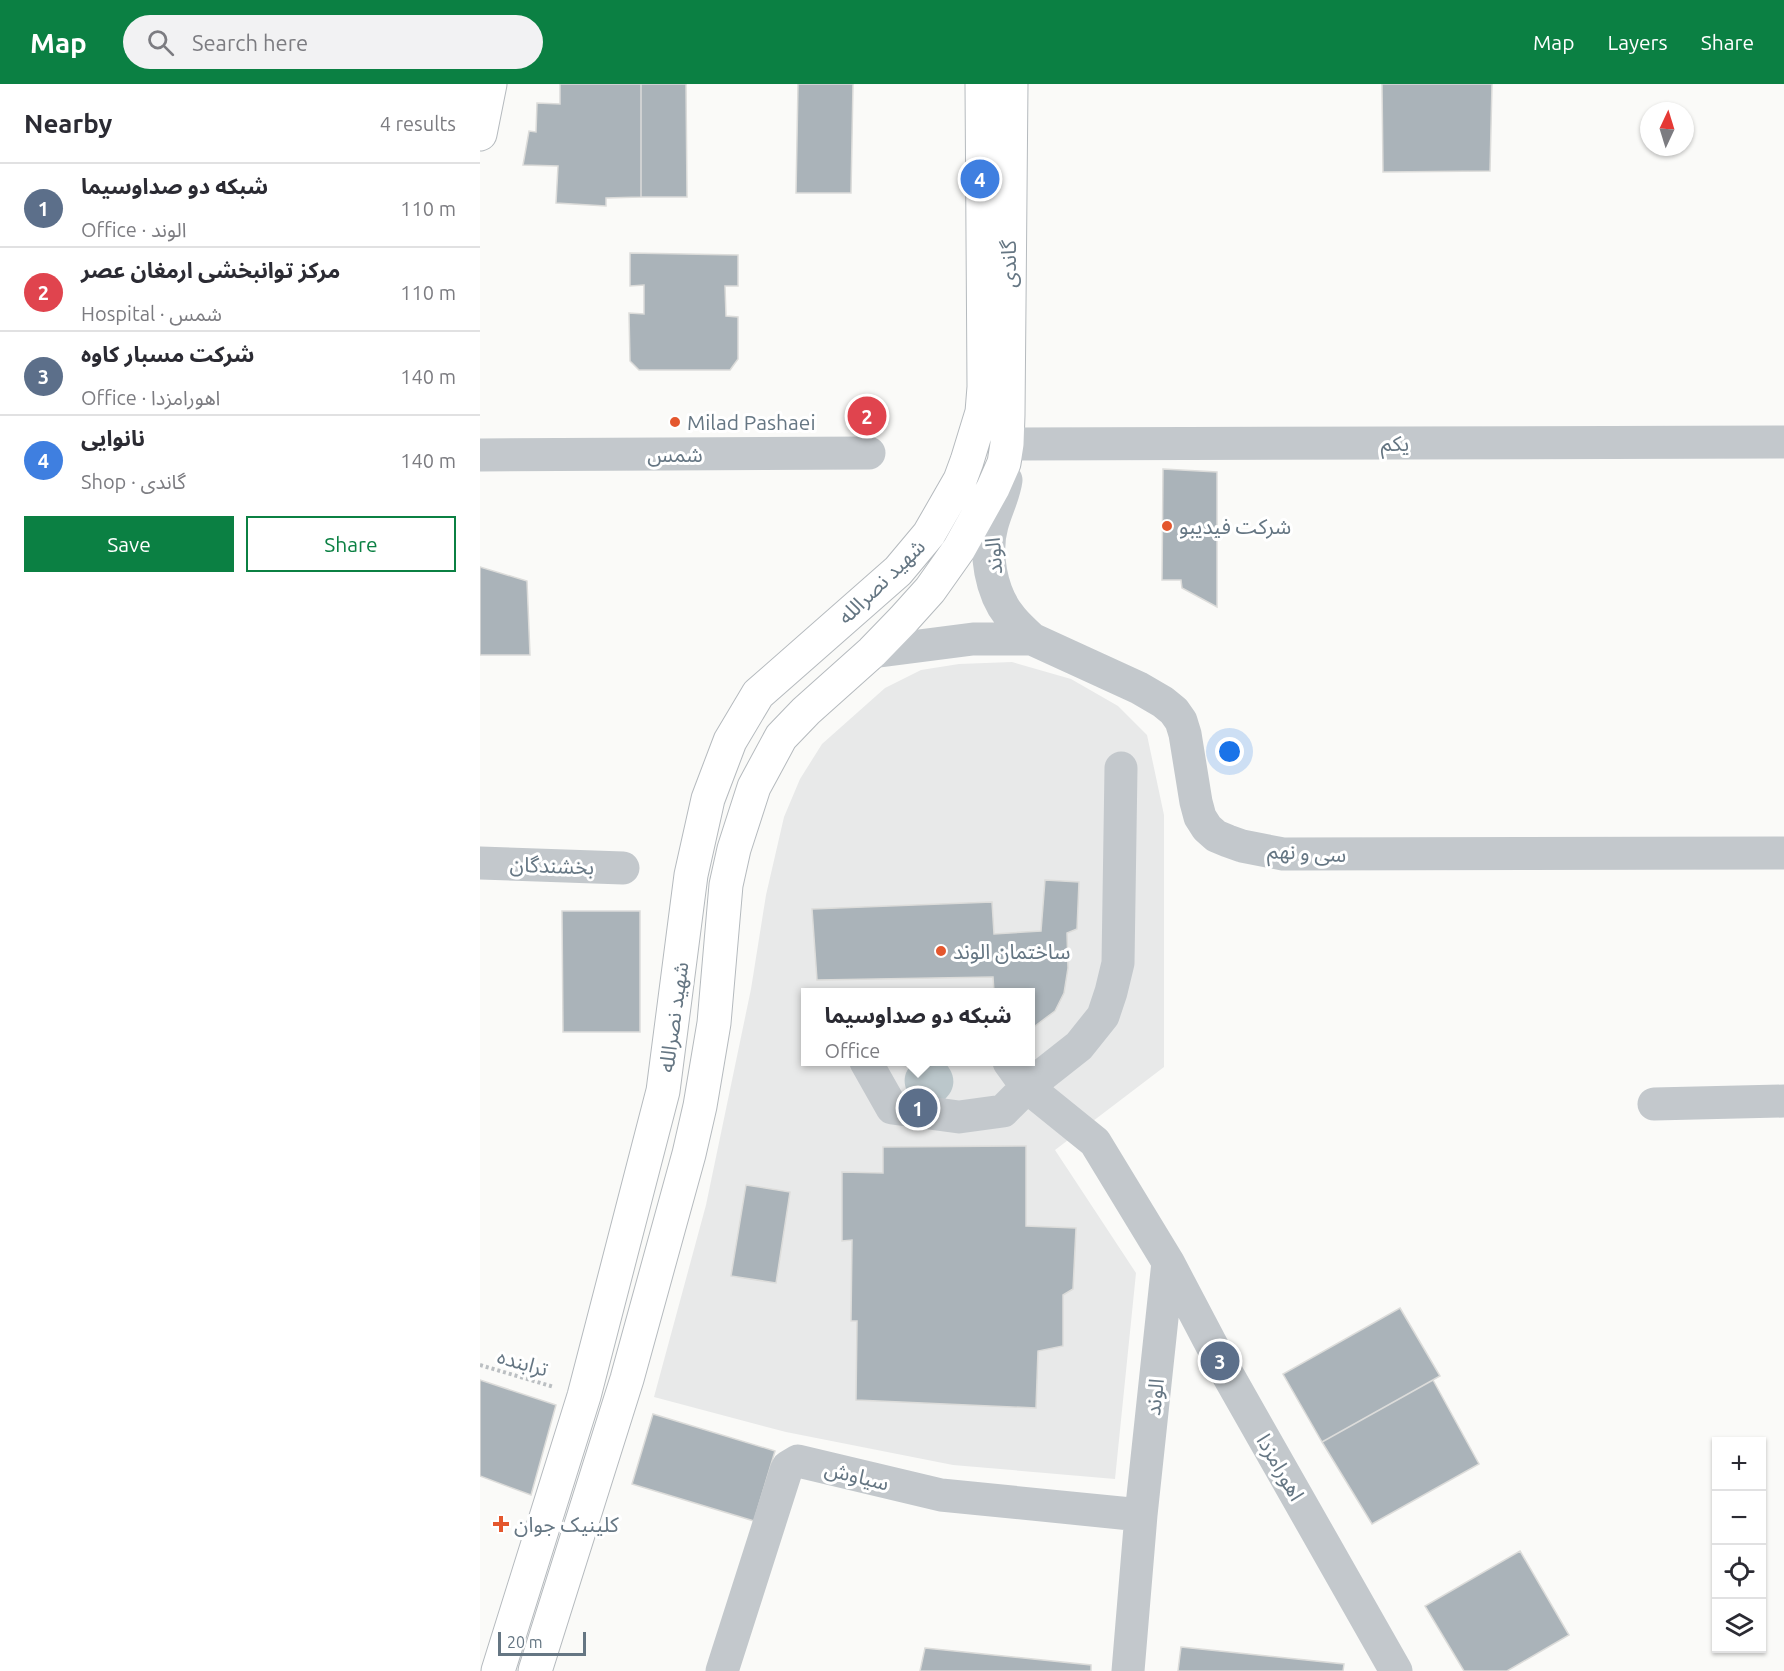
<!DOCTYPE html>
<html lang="en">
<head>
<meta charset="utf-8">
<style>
	body { margin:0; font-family:Ubuntu,"Noto Sans Arabic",sans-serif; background:#f2f2f3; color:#2b2b33 }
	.controls { position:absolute; right:18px; bottom:18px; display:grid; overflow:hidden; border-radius:0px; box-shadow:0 2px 4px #0004 }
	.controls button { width:54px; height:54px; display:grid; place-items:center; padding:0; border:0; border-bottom:2px solid #e1e1e2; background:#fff; color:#2b2b33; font:30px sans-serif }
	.compass { position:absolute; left:1160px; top:18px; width:54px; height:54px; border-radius:50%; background:#fff; box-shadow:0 2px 4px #0004; rotate:4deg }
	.scale { position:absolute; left:18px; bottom:15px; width:88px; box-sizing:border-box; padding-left:6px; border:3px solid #657683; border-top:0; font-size:16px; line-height:21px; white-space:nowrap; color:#657683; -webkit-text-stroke:4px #fff; paint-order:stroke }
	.you { position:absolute; left:750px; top:668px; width:21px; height:21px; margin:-15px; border:4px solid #fff; border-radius:50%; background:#1a73e8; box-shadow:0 0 0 9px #1a73e833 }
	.badge { display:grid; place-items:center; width:39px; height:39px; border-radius:50%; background:#0b8043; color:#fff; font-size:20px; font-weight:700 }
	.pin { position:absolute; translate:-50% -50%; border:3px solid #fff; box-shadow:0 2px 6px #0006 }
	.popup { position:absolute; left:321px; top:904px; width:234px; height:78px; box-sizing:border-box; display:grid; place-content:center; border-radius:0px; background:#fff; filter:drop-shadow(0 2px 4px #0005); font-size:20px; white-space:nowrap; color:#7c7c81 }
	.popup b { font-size:22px; color:#2b2b33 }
	.popup::after { content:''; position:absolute; left:50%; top:100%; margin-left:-12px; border:12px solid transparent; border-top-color:#fff }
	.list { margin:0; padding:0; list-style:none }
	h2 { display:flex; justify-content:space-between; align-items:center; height:78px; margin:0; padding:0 24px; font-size:26px }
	h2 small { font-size:20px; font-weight:400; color:#7c7c81 }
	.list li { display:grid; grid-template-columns:39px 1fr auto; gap:18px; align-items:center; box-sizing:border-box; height:84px; padding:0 24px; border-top:2px solid #e1e1e2 }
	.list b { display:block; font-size:22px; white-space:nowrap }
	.list p { margin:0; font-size:20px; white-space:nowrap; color:#7c7c81 }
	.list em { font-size:20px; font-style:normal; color:#7c7c81 }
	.actions { display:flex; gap:12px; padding:18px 24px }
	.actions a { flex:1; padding:14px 0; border:2px solid #0b8043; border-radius:0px; text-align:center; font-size:21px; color:#0b8043 }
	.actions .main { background:#0b8043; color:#fff }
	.icon { flex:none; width:33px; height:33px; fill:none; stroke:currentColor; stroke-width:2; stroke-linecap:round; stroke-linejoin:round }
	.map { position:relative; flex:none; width:1304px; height:1587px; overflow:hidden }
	header { display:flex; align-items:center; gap:36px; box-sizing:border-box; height:84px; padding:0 30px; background:#0b8043; color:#fff }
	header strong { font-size:28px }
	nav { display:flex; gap:33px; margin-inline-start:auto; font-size:21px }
	.search { width:420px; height:54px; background:#f2f2f3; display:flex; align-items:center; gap:15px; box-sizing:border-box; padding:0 21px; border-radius:33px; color:#7c7c81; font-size:22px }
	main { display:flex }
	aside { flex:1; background:#fff }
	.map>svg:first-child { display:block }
	.built { fill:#e8e9e9; fill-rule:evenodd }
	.water { fill:#bbc7cb }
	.building { fill:#aab3b9; stroke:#dcdcda; stroke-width:1.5 }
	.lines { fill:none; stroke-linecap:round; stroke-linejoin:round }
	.major-casing { stroke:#b5babe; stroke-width:35 }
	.path { stroke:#bbbfc2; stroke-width:4; stroke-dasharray:3 3; stroke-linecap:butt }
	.minor { stroke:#c3c8cc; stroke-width:33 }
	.major { stroke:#fff; stroke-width:33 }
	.poi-dot { fill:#e4572e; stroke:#fff; stroke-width:2 }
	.labels { text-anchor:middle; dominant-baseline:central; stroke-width:6; stroke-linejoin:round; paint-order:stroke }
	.street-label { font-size:21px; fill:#657683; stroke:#fff }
	.poi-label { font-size:21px; fill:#657683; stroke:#fff; text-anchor:start }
</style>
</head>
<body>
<header>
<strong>Map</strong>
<div class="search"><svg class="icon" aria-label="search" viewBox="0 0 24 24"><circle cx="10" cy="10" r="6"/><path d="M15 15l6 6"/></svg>Search here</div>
<nav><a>Map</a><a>Layers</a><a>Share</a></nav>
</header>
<main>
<aside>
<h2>Nearby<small>4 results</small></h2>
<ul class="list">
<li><span class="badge" style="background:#5c6f8a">1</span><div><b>شبکه دو صداوسیما</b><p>Office · الوند</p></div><em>110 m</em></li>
<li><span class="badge" style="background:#e0444e">2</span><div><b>مرکز توانبخشی ارمغان عصر</b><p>Hospital · شمس</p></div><em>110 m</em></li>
<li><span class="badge" style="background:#5c6f8a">3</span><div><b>شرکت مسبار کاوه</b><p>Office · اهورامزدا</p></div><em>140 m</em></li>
<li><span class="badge" style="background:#3f7fe0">4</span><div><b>نانوایی</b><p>Shop · گاندی</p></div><em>140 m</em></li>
</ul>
<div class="actions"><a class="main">Save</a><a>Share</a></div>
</aside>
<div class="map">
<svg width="1304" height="1587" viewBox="0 0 1304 1587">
	<rect width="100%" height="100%" fill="#fafaf8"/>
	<path class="built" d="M 532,578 L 591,595 L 638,622 L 667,651 L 684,731 L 684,983 L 575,1066 L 656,1189 L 635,1395 L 473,1381 L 306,1348 L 174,1313 L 226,1121 L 271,905 L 286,811 L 304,733 L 320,695 L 342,660 L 405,604 L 441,586 L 479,580 ZM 326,908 L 550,908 L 550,978 L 326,978 Z"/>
	<path class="water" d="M 435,978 L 464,978 C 478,992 476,1008 460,1019 L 433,1016 C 422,1004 421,988 435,978 Z"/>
	<path class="building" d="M 80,0 L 161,0 L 161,113 L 126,114 L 126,122 L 76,119 L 78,82 L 43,81 L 49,47 L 56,48 L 57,19 L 80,20 Z
		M 161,0 L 206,0 L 207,113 L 161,113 Z
		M 318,0 L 373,0 L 371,109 L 316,109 Z
		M 902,0 L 1012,0 L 1010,87 L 903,88 Z
		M 150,169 L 258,171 L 258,202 L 245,202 L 246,232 L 258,233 L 258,275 L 250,286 L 159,286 L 150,277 L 149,229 L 164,230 L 164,201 L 150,202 Z
		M 683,385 L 737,388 L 737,523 L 702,504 L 701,496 L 682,496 Z
		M 0,483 L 47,497 L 50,571 L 0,571 Z
		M 565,796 L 599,798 L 597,845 L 587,849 L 588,884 L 584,909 L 575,927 L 555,942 L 550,942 L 550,908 L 514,908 L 513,893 L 337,896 L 332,825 L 512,818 L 514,850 L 561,847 Z
		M 82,827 L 160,827 L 160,948 L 83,948 Z
		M 546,1062 L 546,1142 L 596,1144 L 593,1205 L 583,1211 L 583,1262 L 558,1267 L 556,1324 L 376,1316 L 377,1237 L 371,1237 L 372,1156 L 362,1157 L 362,1088 L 403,1089 L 403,1063 Z
		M 266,1101 L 310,1108 L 296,1199 L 251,1192 Z
		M 920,1224 L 960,1292 L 842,1358 L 803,1290 Z
		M 0,1296 L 76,1321 L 51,1411 L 0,1392 Z
		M 953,1296 L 999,1380 L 892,1440 L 842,1358 Z
		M 173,1330 L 295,1367 L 274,1437 L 152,1400 Z
		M 1040,1467 L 1089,1551 L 1027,1587 L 984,1587 L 945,1522 Z
		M 701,1563 L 864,1580 L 863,1587 L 698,1587 Z
		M 445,1564 L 611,1581 L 611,1587 L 440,1587 Z"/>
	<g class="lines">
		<defs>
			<path id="major" d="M 0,50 L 10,0
				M 18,1587 L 104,1312 L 183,1007 L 211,791 L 228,715 L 250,657 L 278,610 L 418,487 L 449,450 L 480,396 L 487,377 L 502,328 L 504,303 L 502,0
				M 55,1587 L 147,1295 L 209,1070 L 220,1022 L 234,939 L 246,801 L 254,765 L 274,703 L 301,653 L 326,627 L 392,568 L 423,536 L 450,506 L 479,465 L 513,404 L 524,379 L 527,360 L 528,331 L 531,0"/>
		</defs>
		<use href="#major" class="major-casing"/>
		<path class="path" d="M 0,1281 L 74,1303"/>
		<path class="minor" d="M 527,360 L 1304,358
			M 0,371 L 389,369
			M 526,396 C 524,411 516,426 512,441 C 504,469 511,508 529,531 C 535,540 544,547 552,555
			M 392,568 L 493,555 L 552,555 L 659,604 L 683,618 L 694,627 L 701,637 L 705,650 L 716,718 L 720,733 L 727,744 L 736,752 L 748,757 L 762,762 L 803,770 L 1304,769
			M 0,779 L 143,784
			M 386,978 L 412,1024 L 479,1033 L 523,1027 L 547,1003 L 599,962 L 623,932 L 631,908 L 638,879 L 641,684
			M 529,978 L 547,1003 L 615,1058 L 688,1178 L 740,1277 L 916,1587
			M 1174,1020 L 1304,1017
			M 242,1587 L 306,1387 L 308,1383 L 318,1377 L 461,1411 L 661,1431
			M 648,1587 L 661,1431 L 688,1178"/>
		<use href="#major" class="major"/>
	</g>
	<g class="poi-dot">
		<circle cx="195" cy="338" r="6"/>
		<circle cx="687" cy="442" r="6"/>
		<circle cx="461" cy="867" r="6"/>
		<path d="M18 1431h6v6h6v6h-6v6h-6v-6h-6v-6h6z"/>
	</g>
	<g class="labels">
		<g class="street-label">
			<text transform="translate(528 180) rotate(-90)">گاندی</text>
			<text x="915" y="359">یکم</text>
			<text x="195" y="370">شمس</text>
			<text transform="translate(513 472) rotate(-94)">الوند</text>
			<text transform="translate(401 497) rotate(-44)">شهید نصرالله</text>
			<text transform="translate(827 768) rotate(3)">سی و نهم</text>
			<text transform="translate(72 781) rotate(2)">بخشندگان</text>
			<text transform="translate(193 933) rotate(-82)">شهید نصرالله</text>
			<text transform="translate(43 1278) rotate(16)">ترابنده</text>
			<text transform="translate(674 1313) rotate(-84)">الوند</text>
			<text transform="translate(801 1383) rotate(60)">اهورامزدا</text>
			<text transform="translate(377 1391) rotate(14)">سیاوش</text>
		</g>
		<g class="poi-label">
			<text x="207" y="338">Milad Pashaei</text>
			<text x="699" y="442">شرکت فیدیبو</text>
			<text x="473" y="867">ساختمان الوند</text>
			<text x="34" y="1440">کلینیک جوان</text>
		</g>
	</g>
</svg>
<div class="controls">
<button>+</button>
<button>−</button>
<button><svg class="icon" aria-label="locate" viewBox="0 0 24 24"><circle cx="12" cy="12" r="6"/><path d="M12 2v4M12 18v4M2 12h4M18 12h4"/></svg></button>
<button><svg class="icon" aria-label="layers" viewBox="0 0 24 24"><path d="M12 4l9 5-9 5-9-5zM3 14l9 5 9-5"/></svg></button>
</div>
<svg class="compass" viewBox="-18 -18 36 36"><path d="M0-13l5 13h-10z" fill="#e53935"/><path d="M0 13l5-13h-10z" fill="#7c7c81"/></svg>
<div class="scale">20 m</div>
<div class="you"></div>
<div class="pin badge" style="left:438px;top:1024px;background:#5c6f8a">1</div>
<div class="popup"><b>شبکه دو صداوسیما</b>Office</div>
<div class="pin badge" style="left:387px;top:332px;background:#e0444e">2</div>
<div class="pin badge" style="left:740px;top:1277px;background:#5c6f8a">3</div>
<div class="pin badge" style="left:500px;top:95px;background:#3f7fe0">4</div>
</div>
</main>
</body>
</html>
